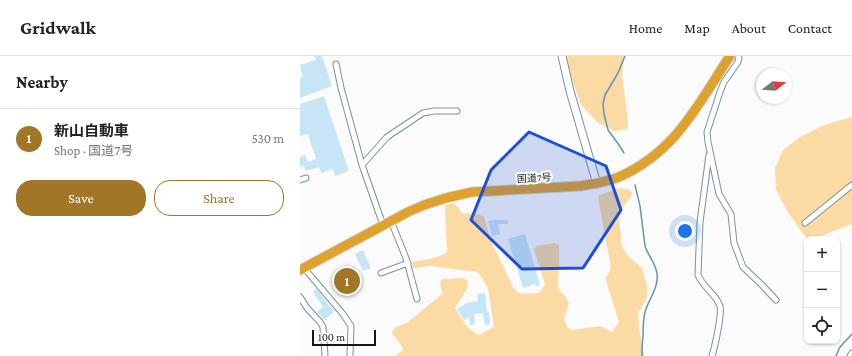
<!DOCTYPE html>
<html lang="en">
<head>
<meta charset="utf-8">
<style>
	body { margin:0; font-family:"Crimson Pro","Noto Sans JP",serif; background:#f6f6f6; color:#222 }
	.controls { position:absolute; right:12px; bottom:12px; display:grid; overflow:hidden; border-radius:8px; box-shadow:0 1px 3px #0004 }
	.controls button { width:36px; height:36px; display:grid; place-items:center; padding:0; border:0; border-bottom:1px solid #e0e0e0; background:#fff; color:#222; font:20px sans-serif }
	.compass { position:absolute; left:456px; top:12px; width:36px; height:36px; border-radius:50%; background:#fff; box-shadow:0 1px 3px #0004; rotate:73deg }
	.scale { position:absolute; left:12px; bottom:10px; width:64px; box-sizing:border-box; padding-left:4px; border:2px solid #0d181d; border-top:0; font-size:11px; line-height:14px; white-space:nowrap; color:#0d181d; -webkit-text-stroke:3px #fff; paint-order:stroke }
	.you { position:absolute; left:385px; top:175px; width:14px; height:14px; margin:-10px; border:3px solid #fff; border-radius:50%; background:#1a73e8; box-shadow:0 0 0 6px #1a73e833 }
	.badge { display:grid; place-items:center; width:26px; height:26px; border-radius:50%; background:#a27627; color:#fff; font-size:13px; font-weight:700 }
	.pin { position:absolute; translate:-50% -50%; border:2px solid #fff; box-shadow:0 1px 4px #0006 }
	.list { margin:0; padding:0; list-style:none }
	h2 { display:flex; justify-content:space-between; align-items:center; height:52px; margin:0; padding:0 16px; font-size:17px }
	h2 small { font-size:13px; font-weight:400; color:#767676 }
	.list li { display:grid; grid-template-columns:26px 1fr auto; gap:12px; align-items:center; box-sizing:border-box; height:60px; padding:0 16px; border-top:1px solid #e0e0e0 }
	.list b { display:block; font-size:15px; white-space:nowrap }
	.list p { margin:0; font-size:13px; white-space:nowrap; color:#767676 }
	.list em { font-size:13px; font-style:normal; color:#767676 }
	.actions { display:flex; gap:8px; padding:12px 16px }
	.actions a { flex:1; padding:9px 0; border:1px solid #a27627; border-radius:16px; text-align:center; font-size:14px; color:#a27627 }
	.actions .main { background:#a27627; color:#fff }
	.icon { flex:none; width:22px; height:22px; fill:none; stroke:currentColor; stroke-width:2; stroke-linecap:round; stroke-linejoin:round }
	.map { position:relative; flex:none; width:552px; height:300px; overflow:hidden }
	header { display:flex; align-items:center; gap:24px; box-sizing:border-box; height:56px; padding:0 20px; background:#fff; border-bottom:1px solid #e0e0e0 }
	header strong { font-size:19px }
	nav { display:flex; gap:22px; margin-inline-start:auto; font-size:14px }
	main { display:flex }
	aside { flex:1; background:#fff }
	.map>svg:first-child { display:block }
	.green { fill:#fcdaa4 }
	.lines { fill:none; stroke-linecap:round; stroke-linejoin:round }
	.stream { stroke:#6297af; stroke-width:1.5 }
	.building { fill:#c7e5f4 }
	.street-casing { stroke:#7792a0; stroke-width:7 }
	.secondary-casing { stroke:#7792a0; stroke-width:9 }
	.highway-casing { stroke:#d3d5d6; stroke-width:11 }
	.street { stroke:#fff; stroke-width:5 }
	.secondary { stroke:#fff; stroke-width:7 }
	.highway { stroke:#dfa22c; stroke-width:9 }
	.marked { fill:#1d4ed8; fill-opacity:0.2; stroke:#1d4ed8; stroke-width:3; stroke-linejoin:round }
	.labels { text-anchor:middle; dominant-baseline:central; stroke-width:4; stroke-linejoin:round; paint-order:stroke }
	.street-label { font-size:10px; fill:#0d181d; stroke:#fff }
</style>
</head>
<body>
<header>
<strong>Gridwalk</strong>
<nav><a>Home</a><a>Map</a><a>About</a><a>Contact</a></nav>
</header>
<main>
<aside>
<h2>Nearby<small></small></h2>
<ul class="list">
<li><span class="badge">1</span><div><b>新山自動車</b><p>Shop · 国道7号</p></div><em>530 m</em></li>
</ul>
<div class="actions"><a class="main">Save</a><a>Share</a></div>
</aside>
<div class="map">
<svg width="552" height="300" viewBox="0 0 552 300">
	<rect width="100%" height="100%" fill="#fbfbfb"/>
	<path class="green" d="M 266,0 L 324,0 L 322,19 L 328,65 L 328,73 L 314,75 L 297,66 L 281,49 L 271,20 Z
		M 552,61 L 552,168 L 513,183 L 507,183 L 489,158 L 476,134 L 475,112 L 483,94 L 500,81 L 524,69 Z
		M 320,132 L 329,134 L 333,137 L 322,153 L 319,164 L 321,178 L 321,188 L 327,199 L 342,212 L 347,229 L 347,242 L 338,258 L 339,271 L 344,300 L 95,300 L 103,294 L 103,292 L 92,277 L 94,272 L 108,266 L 142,238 L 140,227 L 142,223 L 163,222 L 168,225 L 167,233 L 155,252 C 161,262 167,274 179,279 L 194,271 L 188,232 L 180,219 L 177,216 L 131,210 L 113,212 L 112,209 L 113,206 C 123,204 140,202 147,196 L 145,149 L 153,147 L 157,150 L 162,157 L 178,158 L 184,161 L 191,185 L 205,214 L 214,233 L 221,238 L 239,237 L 245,228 L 234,193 L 237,190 L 255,187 L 259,189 L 259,211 L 258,227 L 259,234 L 266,241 L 269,247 L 264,263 L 267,271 L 272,274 L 301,270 L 306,273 L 312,276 L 319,266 L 305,222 L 309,217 L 311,212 L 298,142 L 299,139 Z"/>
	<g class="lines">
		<path class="stream" d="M 324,97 L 319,89 L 308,74 L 304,58 L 303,48 L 305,39 L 318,17 L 325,0
			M 335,129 L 340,150 L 345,190 C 348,200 356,207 357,218 C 359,232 348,244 345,256 C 343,264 343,273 343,281 C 342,288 342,294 342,300
			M 536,300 L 540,291 L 552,278"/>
	</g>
	<path class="building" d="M 14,0 L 22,0 L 32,30 L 0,42 L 0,22 L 3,21 L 0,9 L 16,4 Z
		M 24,40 L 49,115 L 35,120 L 33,113 L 21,117 L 19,111 L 6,115 L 4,110 L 0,111 L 0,101 L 5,99 L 8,106 L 16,103 L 8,78 L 0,80 L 0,48 Z
		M 193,164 L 206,164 L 206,165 L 208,164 L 208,168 L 198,168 L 200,178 L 192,180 L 188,165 Z
		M 225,178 L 240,229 L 236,230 L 235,228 L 223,232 L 208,183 Z
		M 63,194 L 71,212 L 63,215 L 55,198 Z
		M 54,210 L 61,223 L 52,228 L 44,216 Z
		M 16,233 L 20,237 L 34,256 L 24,264 L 17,256 L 23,251 L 13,236 Z
		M 185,237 L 187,256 L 189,256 L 190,268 L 185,269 L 183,257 L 174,258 L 175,268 L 170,269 L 169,261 L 164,264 L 157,253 L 167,247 L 178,245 L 177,238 Z"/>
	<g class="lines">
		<defs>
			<path id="street" d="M 438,0 L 439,2 L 438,6 L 424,26 L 420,36 L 407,76 L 408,86 L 419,138 L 431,158 L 434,187 L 443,211 L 462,229 L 476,244
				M 36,8 L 41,32 L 62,109 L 83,169
				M 409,99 L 400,166 L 398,219 C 402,229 411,235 417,244 C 418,246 419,248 420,250 C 422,259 415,290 412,300
				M 62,109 L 87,81 L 123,57 L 134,55 L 157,55
				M 0,124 L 6,122
				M 91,165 L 106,202 L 117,243
				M 505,167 L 552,129
				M 4,212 L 43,258 L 51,270 L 50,300
				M 81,217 L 108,207
				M 0,241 L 7,252 L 20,266 L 23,271 L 25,300
				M 550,300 L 552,297"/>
			<path id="secondary" d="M 262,0 L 270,35 L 297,128"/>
			<path id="highway" d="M 0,214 L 108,156 L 124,149 L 146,142 L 172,136 L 280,130 C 293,128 307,126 319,121 C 376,96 398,48 430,0"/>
		</defs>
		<use href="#street" class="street-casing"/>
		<use href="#secondary" class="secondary-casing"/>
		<use href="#highway" class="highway-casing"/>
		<use href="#street" class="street"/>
		<use href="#secondary" class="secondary"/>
		<use href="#highway" class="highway"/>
	</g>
	<path class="marked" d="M 229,76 L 306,110 L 321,154 L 283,212 L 222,213 L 171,164 L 191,114 Z"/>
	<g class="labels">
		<g class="street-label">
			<text transform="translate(234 122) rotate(-3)">国道7号</text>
		</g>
	</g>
</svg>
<div class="controls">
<button>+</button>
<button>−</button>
<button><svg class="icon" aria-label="locate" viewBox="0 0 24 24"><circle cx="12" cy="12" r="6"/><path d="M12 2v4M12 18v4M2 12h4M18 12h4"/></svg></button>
</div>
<svg class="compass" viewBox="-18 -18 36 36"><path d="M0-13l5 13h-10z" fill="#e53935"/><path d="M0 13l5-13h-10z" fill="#767676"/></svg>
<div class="scale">100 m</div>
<div class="you"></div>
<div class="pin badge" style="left:47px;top:225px">1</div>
</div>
</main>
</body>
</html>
